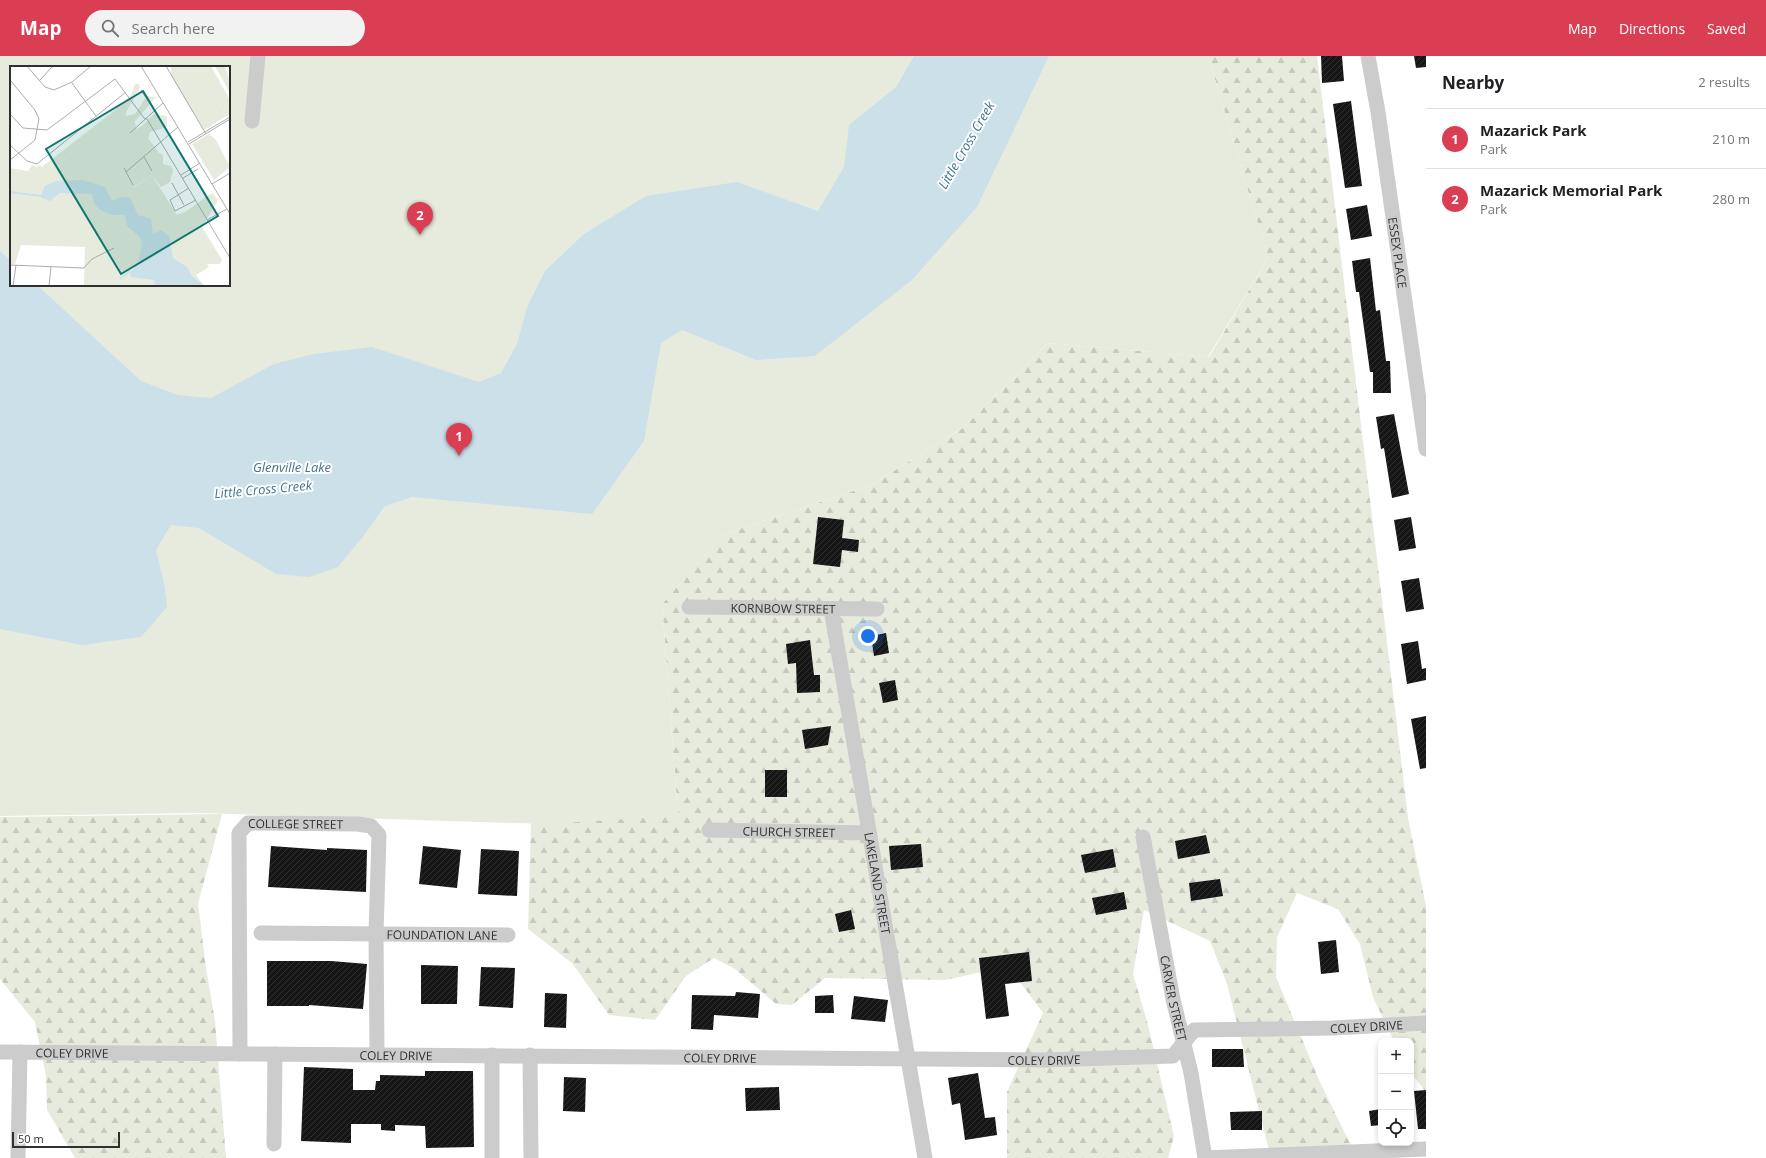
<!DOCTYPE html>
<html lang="en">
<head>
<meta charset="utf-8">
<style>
	body { margin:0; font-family:"Open Sans",sans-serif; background:#f2f2f2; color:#202124 }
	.controls { position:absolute; right:12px; bottom:12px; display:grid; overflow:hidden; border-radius:8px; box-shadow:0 2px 6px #0003 }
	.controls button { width:36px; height:36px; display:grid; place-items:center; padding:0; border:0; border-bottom:1px solid #e0e0e0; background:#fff; color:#202124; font:20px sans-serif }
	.scale { position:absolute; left:12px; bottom:10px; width:108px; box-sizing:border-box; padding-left:4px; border:2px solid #2f2f2f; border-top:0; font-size:11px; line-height:14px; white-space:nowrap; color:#2f2f2f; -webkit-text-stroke:3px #fff; paint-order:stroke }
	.you { position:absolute; left:868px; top:580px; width:14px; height:14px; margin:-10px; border:3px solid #fff; border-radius:50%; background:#1a73e8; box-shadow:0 0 0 6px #1a73e833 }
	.badge { display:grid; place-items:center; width:26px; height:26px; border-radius:50%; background:#d93e53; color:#fff; font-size:13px; font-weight:700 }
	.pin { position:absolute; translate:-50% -33px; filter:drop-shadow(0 1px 2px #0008) }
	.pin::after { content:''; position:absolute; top:21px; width:14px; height:12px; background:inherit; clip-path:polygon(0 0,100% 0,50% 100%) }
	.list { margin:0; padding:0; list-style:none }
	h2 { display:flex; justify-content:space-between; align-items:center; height:52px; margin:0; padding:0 16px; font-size:17px }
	h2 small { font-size:13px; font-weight:400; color:#757577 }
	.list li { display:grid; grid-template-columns:26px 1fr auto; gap:12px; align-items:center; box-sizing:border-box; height:60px; padding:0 16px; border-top:1px solid #e0e0e0 }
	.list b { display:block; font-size:15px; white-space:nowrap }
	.list p { margin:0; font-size:13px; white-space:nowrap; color:#757577 }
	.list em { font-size:13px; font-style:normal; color:#757577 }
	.icon { flex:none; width:22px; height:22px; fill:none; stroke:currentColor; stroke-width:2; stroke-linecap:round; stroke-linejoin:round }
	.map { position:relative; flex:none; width:1426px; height:1102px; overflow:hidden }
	header { display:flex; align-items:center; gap:24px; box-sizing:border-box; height:56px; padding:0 20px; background:#d93e53; color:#fff }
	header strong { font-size:19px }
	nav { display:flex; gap:22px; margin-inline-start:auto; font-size:14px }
	.search { width:280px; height:36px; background:#f2f2f2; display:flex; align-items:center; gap:10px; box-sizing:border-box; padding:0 14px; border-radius:22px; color:#757577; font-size:15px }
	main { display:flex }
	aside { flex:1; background:#fff }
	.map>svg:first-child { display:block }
	.forest { fill:url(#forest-firs) }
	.green { fill:#e6ebdd; fill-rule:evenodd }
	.water { fill:#cbe0e9 }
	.building { fill:url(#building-hatch) }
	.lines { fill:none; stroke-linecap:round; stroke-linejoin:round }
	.minor { stroke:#ccc; stroke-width:15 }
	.labels { text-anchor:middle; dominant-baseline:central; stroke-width:4; stroke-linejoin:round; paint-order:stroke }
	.street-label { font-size:12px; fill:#2f2f2f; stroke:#fff }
	.water-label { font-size:13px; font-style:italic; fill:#42748b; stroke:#fff }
	.inset-river { fill:none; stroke:#cbe0e9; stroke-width:2 }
	.inset-road { fill:none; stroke:#acacac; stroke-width:1 }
	.view { fill:#0f766e; fill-opacity:0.15; stroke:#0f766e; stroke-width:2 }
	.inset-edge { fill:none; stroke:#2f2f2f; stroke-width:2 }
</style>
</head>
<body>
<header>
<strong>Map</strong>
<div class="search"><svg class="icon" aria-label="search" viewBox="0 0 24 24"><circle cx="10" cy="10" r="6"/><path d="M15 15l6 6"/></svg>Search here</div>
<nav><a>Map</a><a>Directions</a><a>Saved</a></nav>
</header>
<main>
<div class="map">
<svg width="1426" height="1102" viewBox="0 0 1426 1102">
	<defs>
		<pattern id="forest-firs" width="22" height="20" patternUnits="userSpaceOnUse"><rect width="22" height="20" fill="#e6ebdd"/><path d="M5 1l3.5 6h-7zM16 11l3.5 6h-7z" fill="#c6cabe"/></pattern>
		<pattern id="building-hatch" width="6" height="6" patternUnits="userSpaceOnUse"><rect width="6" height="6" fill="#161616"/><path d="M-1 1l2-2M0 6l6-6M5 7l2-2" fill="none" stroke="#303030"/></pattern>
	</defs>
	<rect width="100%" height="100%" fill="#fff"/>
	<path class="forest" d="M 1208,0 L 1317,0 L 1408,762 L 1426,850 L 1426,1036 L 1411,1017 L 1411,985 L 1394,985 L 1373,941 L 1360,888 L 1338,853 L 1297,837 L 1277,881 L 1276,921 L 1319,1024 L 1357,1102 L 1271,1102 L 1227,928 L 1210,885 L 1144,854 L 1133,918 L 1147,965 L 1174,1080 L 1168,1102 L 1007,1102 L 1007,1036 L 1043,957 L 1008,910 L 946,924 L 825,922 L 792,949 L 776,948 L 735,913 L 714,902 L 686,920 L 655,964 L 609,959 L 572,907 L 528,873 L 531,767 L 678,760 L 662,548 L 724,478 L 871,429 L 964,371 L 1048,287 L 1209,301 L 1268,202 Z
		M 222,758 L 198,848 L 206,912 L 215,965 L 226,1102 L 75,1102 L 47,1054 L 46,1020 L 35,966 L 0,923 L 0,761 Z"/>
	<path class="green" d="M 0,0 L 1208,0 L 1268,202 L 1208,301 L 1048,287 L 964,371 L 871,429 L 724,478 L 662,548 L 678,760 L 544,768 L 198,757 L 0,760 ZM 11,11 L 229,11 L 229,229 L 11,229 Z"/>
	<path class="water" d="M 914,0 L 1049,0 L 977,151 L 912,224 L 815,300 L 756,304 L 682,274 L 661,287 L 644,385 L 592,458 L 412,441 L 385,450 L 362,482 L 338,511 L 309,521 L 276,518 L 199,472 L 171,469 L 156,494 L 164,527 L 167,551 L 141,581 L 82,589 L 0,573 L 0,195 L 11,205 L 11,229 L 37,229 L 141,325 L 178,339 L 211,342 L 274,308 L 314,298 L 372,291 L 479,326 L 501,317 L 517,288 L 527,251 L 545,215 L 584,178 L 646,140 L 737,126 L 818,155 L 844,111 L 849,69 L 896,31 Z"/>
	<path class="building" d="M 1321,0 L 1342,0 L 1344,25 L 1322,27 Z
		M 1414,0 L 1426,0 L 1426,11 L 1416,12 Z
		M 1351,45 L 1362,130 L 1345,132 L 1333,48 Z
		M 1367,149 L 1372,180 L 1351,184 L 1346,153 Z
		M 1370,202 L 1376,255 L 1380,254 L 1386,305 L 1390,305 L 1391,337 L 1373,337 L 1373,316 L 1370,316 L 1359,236 L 1356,236 L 1352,205 Z
		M 1394,358 L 1409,438 L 1392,442 L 1384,392 L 1381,393 L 1376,361 Z
		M 818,461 L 844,464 L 842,482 L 859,484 L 858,496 L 842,494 L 840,511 L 813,508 Z
		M 1411,461 L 1416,492 L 1399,495 L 1394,464 Z
		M 1419,522 L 1424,553 L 1406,556 L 1401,525 Z
		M 886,577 L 889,597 L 874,600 L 871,580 Z
		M 810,584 L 814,619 L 820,619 L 820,636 L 797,637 L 796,607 L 788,608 L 786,588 Z
		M 1418,585 L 1422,613 L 1426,612 L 1426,624 L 1407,628 L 1401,588 Z
		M 895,624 L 898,644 L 883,647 L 879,627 Z
		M 1426,660 L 1426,712 L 1420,713 L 1411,663 Z
		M 831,670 L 828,689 L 805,693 L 802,674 Z
		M 765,714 L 787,714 L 787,741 L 765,741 Z
		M 1206,779 L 1210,797 L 1178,803 L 1175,785 Z
		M 921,788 L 923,811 L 891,814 L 889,790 Z
		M 271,790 L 327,794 L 327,792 L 367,794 L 366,836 L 268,831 Z
		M 423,790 L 461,794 L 457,832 L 419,828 Z
		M 481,793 L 519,795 L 517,840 L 478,838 Z
		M 1113,793 L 1116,811 L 1085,817 L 1081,799 Z
		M 1220,823 L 1223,840 L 1191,845 L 1189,827 Z
		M 1124,836 L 1127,853 L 1096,859 L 1092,842 Z
		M 851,854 L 855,873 L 839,876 L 835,858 Z
		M 1336,884 L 1339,916 L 1321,918 L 1318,886 Z
		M 1029,896 L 1032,925 L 1005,928 L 1009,960 L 986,963 L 979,902 Z
		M 267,905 L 331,905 L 367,908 L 363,953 L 309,949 L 309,950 L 267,950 Z
		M 421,909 L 458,910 L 457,948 L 421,948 Z
		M 481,911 L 515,912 L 513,952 L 479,950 Z
		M 736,936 L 760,938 L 758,962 L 714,959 L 713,974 L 691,973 L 692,939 L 735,940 Z
		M 545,937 L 567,938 L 566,972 L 544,971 Z
		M 833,939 L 834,957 L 815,957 L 815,940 Z
		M 854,940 L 888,944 L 885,966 L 851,963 Z
		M 1212,993 L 1243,993 L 1244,1011 L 1212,1011 Z
		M 304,1011 L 353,1013 L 353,1034 L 375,1034 L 376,1025 L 380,1025 L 380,1019 L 425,1020 L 425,1015 L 473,1015 L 474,1091 L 426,1092 L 425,1070 L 395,1069 L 395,1075 L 381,1074 L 381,1068 L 351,1068 L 351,1087 L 301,1085 Z
		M 978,1017 L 985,1062 L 995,1061 L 997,1079 L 965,1084 L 960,1047 L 952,1049 L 948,1022 Z
		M 564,1021 L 586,1022 L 585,1056 L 563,1055 Z
		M 779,1031 L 780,1054 L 746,1055 L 745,1032 Z
		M 1426,1034 L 1426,1073 L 1418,1073 L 1414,1035 Z
		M 1381,1053 L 1381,1069 L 1371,1070 L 1369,1055 Z
		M 1262,1055 L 1262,1074 L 1231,1074 L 1230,1056 Z"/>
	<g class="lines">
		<g class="minor">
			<path id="s1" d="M 1368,0 L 1378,56 L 1426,393"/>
			<path d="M 252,65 L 258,0"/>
			<path id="s2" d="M 689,551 L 877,553"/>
			<path id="s3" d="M 831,553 L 925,1102"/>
			<path id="s4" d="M 709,774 L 869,777"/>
			<path id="s5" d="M 1143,781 L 1173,943 L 1191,1017 L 1205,1102"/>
			<path id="s6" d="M 261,877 L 508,879"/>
			<path id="s7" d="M 0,996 L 1044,1004 L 1173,1000 L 1194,974 L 1333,972 L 1426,967"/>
			<path id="s8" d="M 240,998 L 239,777 L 248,767 L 259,767 L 358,768 L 371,770 L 379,779 L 376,877 L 377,999"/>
			<path d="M 530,999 L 531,1102"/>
			<path d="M 274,1088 L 275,998"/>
			<path d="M 18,1102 L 20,996"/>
			<path d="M 492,1102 L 492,999"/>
			<path d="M 1205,1102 L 1426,1093"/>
		</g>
	</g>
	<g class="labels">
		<g class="street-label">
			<text stroke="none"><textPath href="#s1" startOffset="199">ESSEX PLACE</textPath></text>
			<text stroke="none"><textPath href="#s2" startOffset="94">KORNBOW STREET</textPath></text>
			<text stroke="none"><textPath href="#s8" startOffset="282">COLLEGE STREET</textPath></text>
			<text stroke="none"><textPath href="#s4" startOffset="80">CHURCH STREET</textPath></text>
			<text stroke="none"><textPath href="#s3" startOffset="278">LAKELAND STREET</textPath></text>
			<text stroke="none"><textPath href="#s6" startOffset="181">FOUNDATION LANE</textPath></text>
			<text stroke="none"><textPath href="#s5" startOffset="164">CARVER STREET</textPath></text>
			<text stroke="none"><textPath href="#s7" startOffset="1379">COLEY DRIVE</textPath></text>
			<text stroke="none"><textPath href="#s7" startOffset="72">COLEY DRIVE</textPath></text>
			<text stroke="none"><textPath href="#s7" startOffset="396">COLEY DRIVE</textPath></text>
			<text stroke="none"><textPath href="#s7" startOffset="720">COLEY DRIVE</textPath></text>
			<text stroke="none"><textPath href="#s7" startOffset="1044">COLEY DRIVE</textPath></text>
		</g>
		<g class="water-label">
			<text transform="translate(966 89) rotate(-60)">Little Cross Creek</text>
			<text x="292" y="411">Glenville Lake</text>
			<text transform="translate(263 433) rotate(-5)">Little Cross Creek</text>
		</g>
	</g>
	<g transform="translate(10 10)">
		<rect width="220" height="220" fill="#fff"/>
		<path d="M 189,0 L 201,0 L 220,34 L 220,48 L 216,50 ZM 205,0 L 215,0 L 220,16 L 220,27 ZM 125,18 L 129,18 L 130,22 L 116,46 L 116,50 L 125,48 L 137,30 L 146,31 L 125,55 L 126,63 L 132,60 L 144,48 L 157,50 L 157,61 L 140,66 L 138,72 L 149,87 L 153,89 L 153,98 L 161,100 L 163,104 L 160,116 L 151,121 L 142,109 L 124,121 L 115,119 L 103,109 L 81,101 L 62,86 L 39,112 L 24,107 L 104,45 L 121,29 ZM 202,127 L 208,134 L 192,161 L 212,194 L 210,198 L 197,198 L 166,149 L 175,146 Z" fill="#e6ebdd"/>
		<path d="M 161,0 L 189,0 L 216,50 L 194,64 L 161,10 ZM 199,68 L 206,74 L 220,101 L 204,114 L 182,78 ZM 62,86 L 74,86 L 81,101 L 103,109 L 115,119 L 125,121 L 142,109 L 199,201 L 186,209 L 194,220 L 74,220 L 75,181 L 11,179 L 5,198 L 0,198 L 0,102 L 18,105 L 22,99 L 27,101 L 29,99 L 34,102 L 28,108 L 39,112 Z" fill="#e6ebdd"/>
		<path d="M 73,114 L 95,121 L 102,135 L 111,131 L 120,132 L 128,149 L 141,153 L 143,168 L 151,164 L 159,170 L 163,192 L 177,201 L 182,210 L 194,220 L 146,220 L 144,214 L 121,211 L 120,206 L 128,198 L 132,178 L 130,171 L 117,160 L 115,149 L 102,149 L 90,144 L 84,137 L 82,128 L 50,127 L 40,135 L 30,131 L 35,120 L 46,115 Z" fill="#cbe0e9"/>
		<path class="inset-river" d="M 0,126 L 31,130M 110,213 L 120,205"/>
		<path class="inset-road" d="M 17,0 L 35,21 L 44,24 L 62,16 L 81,0M 131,0 L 220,148M 156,0 L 196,68M 0,14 L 25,44 L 29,53 L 25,74 L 0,94M 29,15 L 43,0M 62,17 L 86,50M 131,24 L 144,44M 0,48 L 13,62 L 37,64 L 105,13 L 134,52 L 137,53 L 220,192M 120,67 L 153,37M 178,76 L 220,51M 179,78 L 220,53M 0,79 L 17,95 L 27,98 L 116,26M 134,91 L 142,105M 114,102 L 123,119M 116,106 L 168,61M 171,109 L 190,97M 173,112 L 188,103M 162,117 L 174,139M 202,118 L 220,107M 179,122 L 160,134 L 165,145 L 186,134M 197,154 L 217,143M 0,199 L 74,202 L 82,193 L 104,182M 3,220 L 6,199M 39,220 L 41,201"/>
		<path class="view" d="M 133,25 L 208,150 L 111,208 L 36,83 Z"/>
		<rect width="220" height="220" class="inset-edge"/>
	</g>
</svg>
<div class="controls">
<button>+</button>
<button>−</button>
<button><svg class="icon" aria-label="locate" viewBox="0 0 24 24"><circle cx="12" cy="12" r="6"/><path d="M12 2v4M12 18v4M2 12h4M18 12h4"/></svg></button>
</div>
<div class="scale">50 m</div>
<div class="you"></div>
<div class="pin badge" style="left:459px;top:400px">1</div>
<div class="pin badge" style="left:420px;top:179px">2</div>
</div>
<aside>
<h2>Nearby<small>2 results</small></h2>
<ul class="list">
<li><span class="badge">1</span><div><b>Mazarick Park</b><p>Park</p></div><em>210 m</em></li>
<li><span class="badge">2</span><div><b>Mazarick Memorial Park</b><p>Park</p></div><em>280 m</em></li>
</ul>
</aside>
</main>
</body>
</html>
